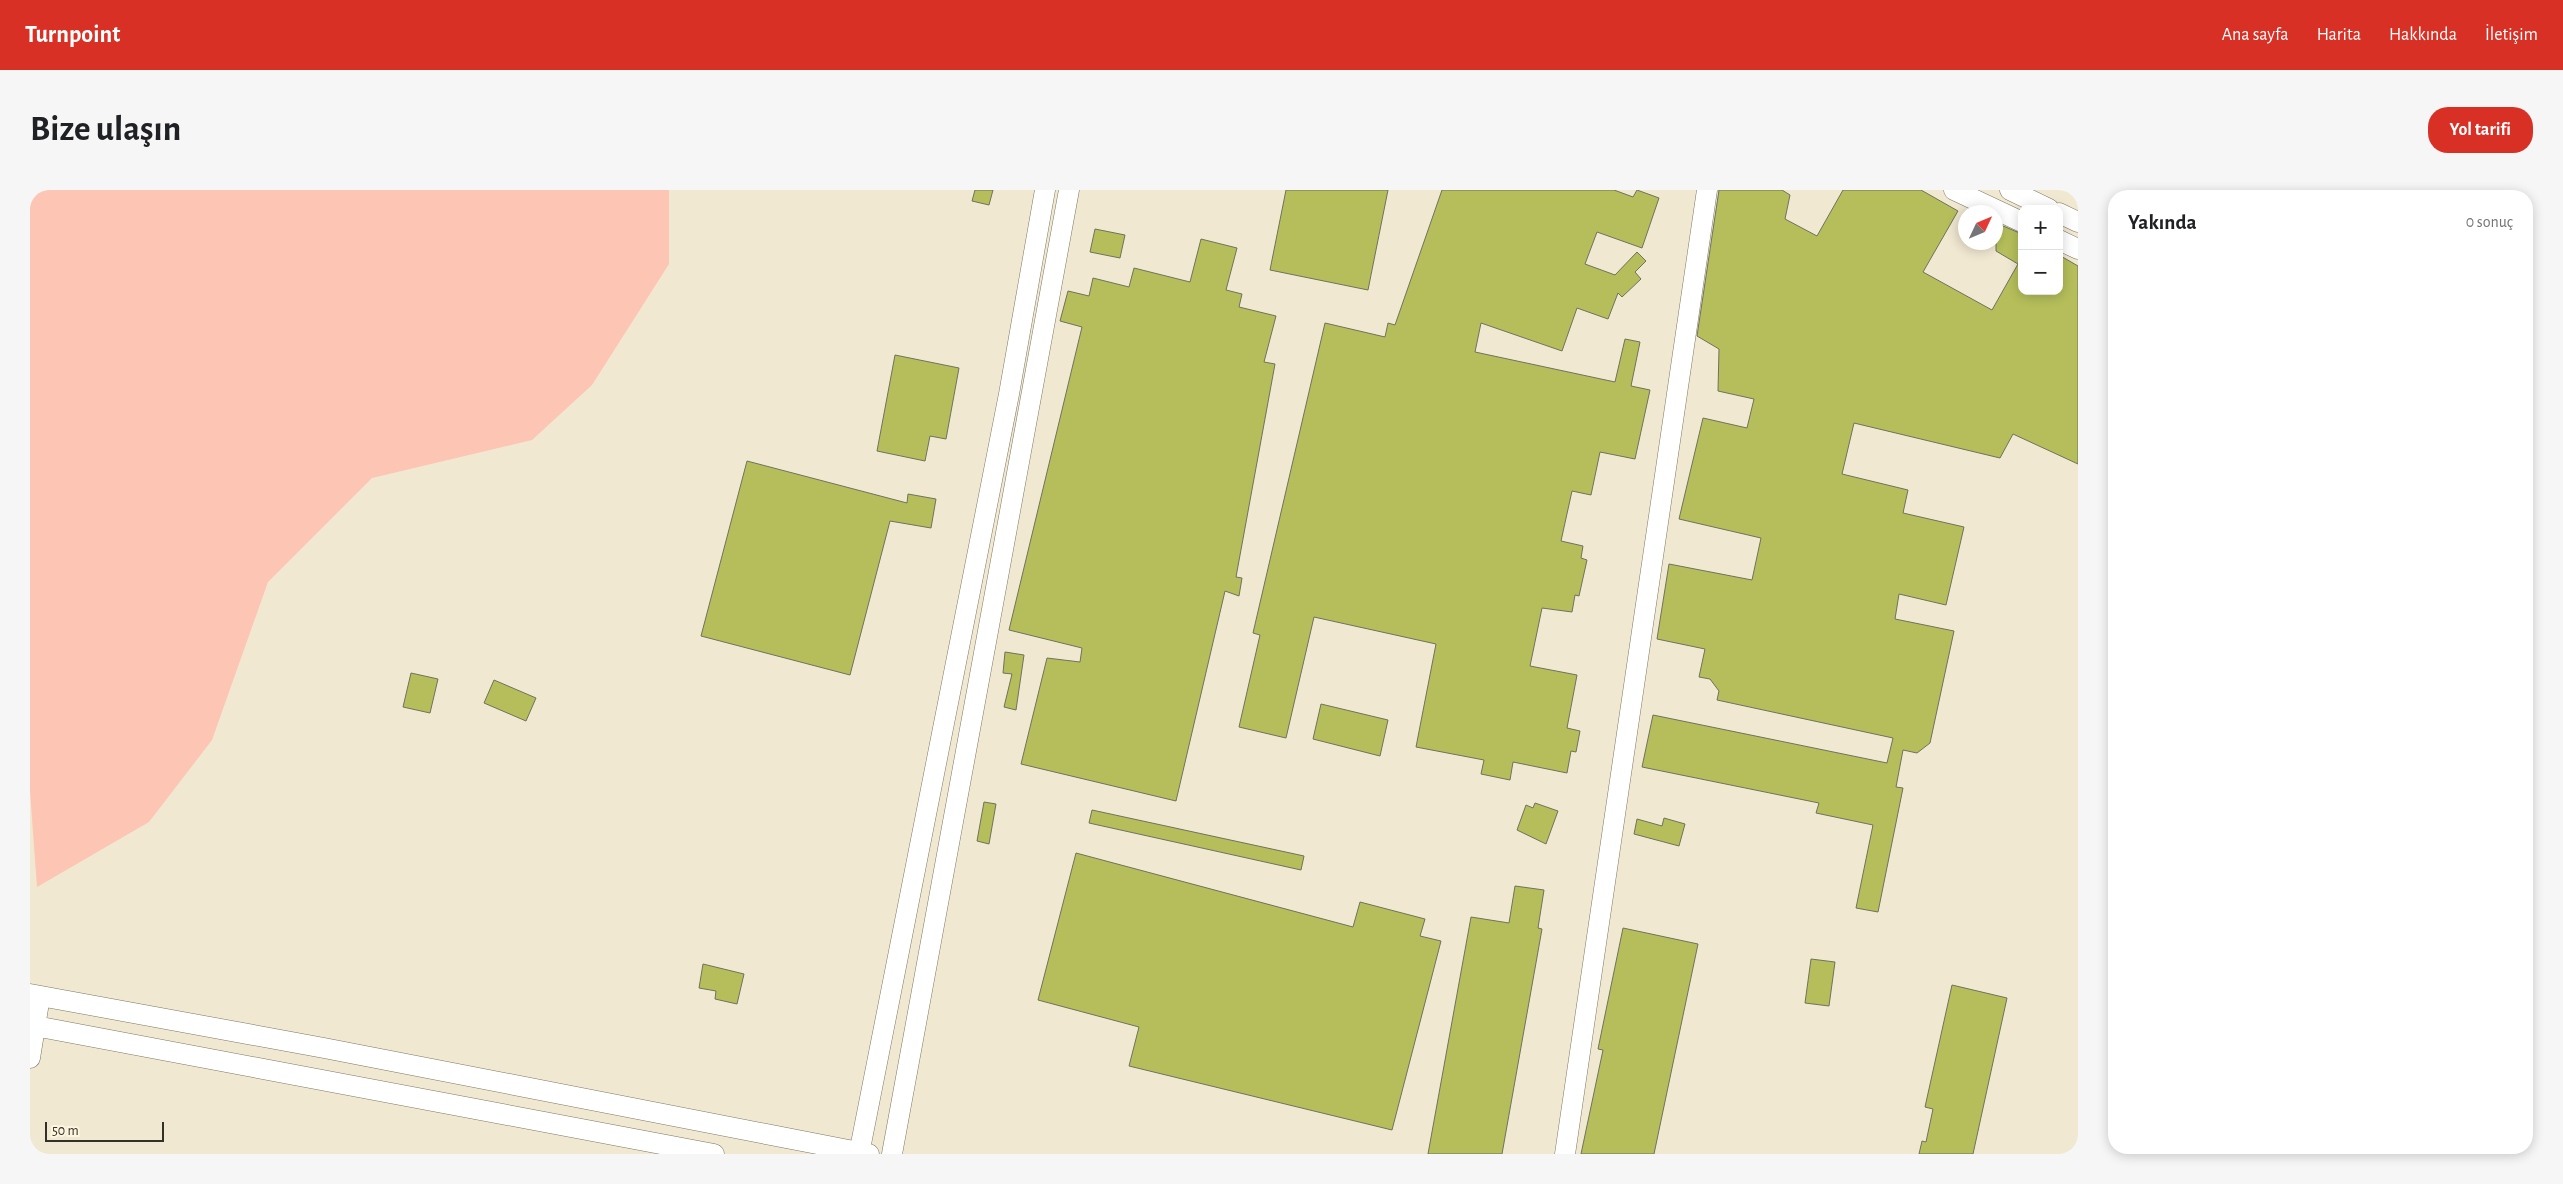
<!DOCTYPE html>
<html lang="tr">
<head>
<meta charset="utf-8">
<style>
	body { margin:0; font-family:"Alegreya Sans",sans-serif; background:#f6f6f6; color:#202124 }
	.controls { position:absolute; right:15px; top:15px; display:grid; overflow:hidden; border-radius:10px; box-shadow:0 2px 12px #0003 }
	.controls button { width:45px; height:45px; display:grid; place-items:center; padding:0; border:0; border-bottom:1px solid #e0e0e0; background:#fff; color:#202124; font:25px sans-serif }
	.compass { position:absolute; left:1928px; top:15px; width:45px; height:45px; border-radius:50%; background:#fff; box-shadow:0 2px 12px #0003; rotate:46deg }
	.scale { position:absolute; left:15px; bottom:12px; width:119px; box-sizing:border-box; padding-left:5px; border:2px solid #333027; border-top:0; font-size:14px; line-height:18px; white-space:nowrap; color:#333027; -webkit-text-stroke:4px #fef5df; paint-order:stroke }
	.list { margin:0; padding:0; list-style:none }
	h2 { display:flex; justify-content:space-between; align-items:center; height:65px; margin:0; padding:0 20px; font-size:21px }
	h2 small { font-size:16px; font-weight:400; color:#757577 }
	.map { position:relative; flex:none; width:2048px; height:964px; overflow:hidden; border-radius:20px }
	header { display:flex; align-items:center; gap:30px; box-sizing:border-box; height:70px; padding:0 25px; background:#d93025; color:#fff }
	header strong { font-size:24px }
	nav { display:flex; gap:28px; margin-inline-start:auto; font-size:18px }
	.intro { display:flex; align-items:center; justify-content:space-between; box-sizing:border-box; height:120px; padding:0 30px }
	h1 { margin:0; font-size:35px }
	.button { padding:12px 22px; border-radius:20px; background:#d93025; color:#fff; font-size:18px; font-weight:700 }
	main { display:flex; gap:30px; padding:0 30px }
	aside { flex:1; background:#fff; border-radius:20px; box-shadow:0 2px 12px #0003 }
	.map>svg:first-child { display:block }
	.green { fill:#fdc5b3 }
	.building { fill:#b5be5a; stroke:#6f725e }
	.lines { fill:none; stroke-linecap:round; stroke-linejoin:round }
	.minor-casing { stroke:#7e7662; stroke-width:21 }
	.minor { stroke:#fff; stroke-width:20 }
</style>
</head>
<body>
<header>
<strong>Turnpoint</strong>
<nav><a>Ana sayfa</a><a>Harita</a><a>Hakkında</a><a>İletişim</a></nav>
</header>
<div class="intro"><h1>Bize ulaşın</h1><a class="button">Yol tarifi</a></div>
<main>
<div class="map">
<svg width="2048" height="964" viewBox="0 0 2048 964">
	<rect width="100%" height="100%" fill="#f1e8d2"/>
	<path class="green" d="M 0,0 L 639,0 L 639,74 L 562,195 L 502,250 L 342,288 L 238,392 L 182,550 L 119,632 L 7,697 L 0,601 Z"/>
	<path class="building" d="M 945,0 L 963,0 L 959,15 L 942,11 Z
		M 1256,0 L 1358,0 L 1338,100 L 1240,80 Z
		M 1412,0 L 1584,0 L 1603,7 L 1607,0 L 1629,8 L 1612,58 L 1567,42 L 1555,74 L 1585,85 L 1607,62 L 1616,71 L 1605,82 L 1611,89 L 1592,107 L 1588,103 L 1578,129 L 1547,118 L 1532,161 L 1451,133 L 1445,162 L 1585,192 L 1595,149 L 1610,152 L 1601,196 L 1620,200 L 1605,269 L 1570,262 L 1561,305 L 1542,301 L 1531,351 L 1553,356 L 1551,368 L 1557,370 L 1549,406 L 1545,405 L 1542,422 L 1512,418 L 1500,476 L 1547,485 L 1537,538 L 1550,541 L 1546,562 L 1541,561 L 1537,583 L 1483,572 L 1480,590 L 1451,584 L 1454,570 L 1386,557 L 1406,454 L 1284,427 L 1256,548 L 1209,537 L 1230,445 L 1223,443 L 1295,133 L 1355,147 L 1358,133 L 1365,135 Z
		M 1689,0 L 1752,0 L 1760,5 L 1755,29 L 1787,46 L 1813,0 L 1891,0 L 1928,21 L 1893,82 L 1962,120 L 1988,74 L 1966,61 L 1966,33 L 1992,44 L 1992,101 L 2029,101 L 2029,65 L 2048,76 L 2048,274 L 1983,244 L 1970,268 L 1824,233 L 1812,284 L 1878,300 L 1873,323 L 1934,337 L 1916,415 L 1869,404 L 1865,429 L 1924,441 L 1900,553 L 1887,563 L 1873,560 L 1866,597 L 1873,598 L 1848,722 L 1826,718 L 1843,635 L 1786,623 L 1789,613 L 1612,577 L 1623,525 L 1857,573 L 1863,548 L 1687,510 L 1689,501 L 1680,489 L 1669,487 L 1675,459 L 1627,449 L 1639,374 L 1722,390 L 1731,348 L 1649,329 L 1673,228 L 1717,238 L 1724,209 L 1688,201 L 1689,159 L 1667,146 Z
		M 1065,39 L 1095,45 L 1090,68 L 1060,62 Z
		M 1171,49 L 1207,58 L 1196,100 L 1212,104 L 1209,117 L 1246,126 L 1234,172 L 1245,174 L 1206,387 L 1212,388 L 1209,406 L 1195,401 L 1146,611 L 991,574 L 1017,468 L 1050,472 L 1052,458 L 979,440 L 1052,137 L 1030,131 L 1038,101 L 1059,106 L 1063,88 L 1099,97 L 1104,78 L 1160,92 Z
		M 865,165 L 929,178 L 916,249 L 900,246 L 895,271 L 847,261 Z
		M 717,271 L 877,313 L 878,304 L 906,309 L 901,338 L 860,331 L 820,485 L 671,446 Z
		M 975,462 L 994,465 L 986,520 L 974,517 L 982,484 L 973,483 Z
		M 381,483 L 408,489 L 400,523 L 373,517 Z
		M 464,490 L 506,508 L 496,531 L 454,513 Z
		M 1291,514 L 1358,530 L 1350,566 L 1283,549 Z
		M 954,612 L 966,614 L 959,654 L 947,651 Z
		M 1505,613 L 1528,621 L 1516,654 L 1487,640 L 1496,615 L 1503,618 Z
		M 1062,620 L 1274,666 L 1271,680 L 1059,633 Z
		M 1634,628 L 1655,634 L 1649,656 L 1604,644 L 1607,629 L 1632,636 Z
		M 1046,663 L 1323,737 L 1330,712 L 1395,729 L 1390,746 L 1411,751 L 1362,940 L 1099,876 L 1109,837 L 1008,810 Z
		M 1485,696 L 1514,700 L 1508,738 L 1512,739 L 1472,964 L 1398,964 L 1441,727 L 1479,733 Z
		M 1593,738 L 1668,754 L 1624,964 L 1551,964 L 1573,860 L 1568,859 Z
		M 1781,769 L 1805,772 L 1799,816 L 1775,813 Z
		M 673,774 L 714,784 L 707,814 L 685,809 L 686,801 L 669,798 Z
		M 1922,795 L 1977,808 L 1943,964 L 1889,964 L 1892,951 L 1896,952 L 1903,919 L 1895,917 Z"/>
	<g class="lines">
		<defs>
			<path id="minor" d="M 1924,0 L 1992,32
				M 1980,0 L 2019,19
				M 2029,23 L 2048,32
				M 2029,50 L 2048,59
				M 0,804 L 294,858 L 839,964
				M 0,835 L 684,964
				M 0,868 L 10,806
				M 829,964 L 979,204 L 1015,0
				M 862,964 L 1039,0
				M 1535,964 L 1677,0"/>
		</defs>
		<use href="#minor" class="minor-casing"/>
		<use href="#minor" class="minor"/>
	</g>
</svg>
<div class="controls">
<button>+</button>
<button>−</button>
</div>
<svg class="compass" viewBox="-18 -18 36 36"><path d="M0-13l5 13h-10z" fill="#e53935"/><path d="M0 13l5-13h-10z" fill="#757577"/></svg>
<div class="scale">50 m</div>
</div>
<aside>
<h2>Yakında<small>0 sonuç</small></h2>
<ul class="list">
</ul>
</aside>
</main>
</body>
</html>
